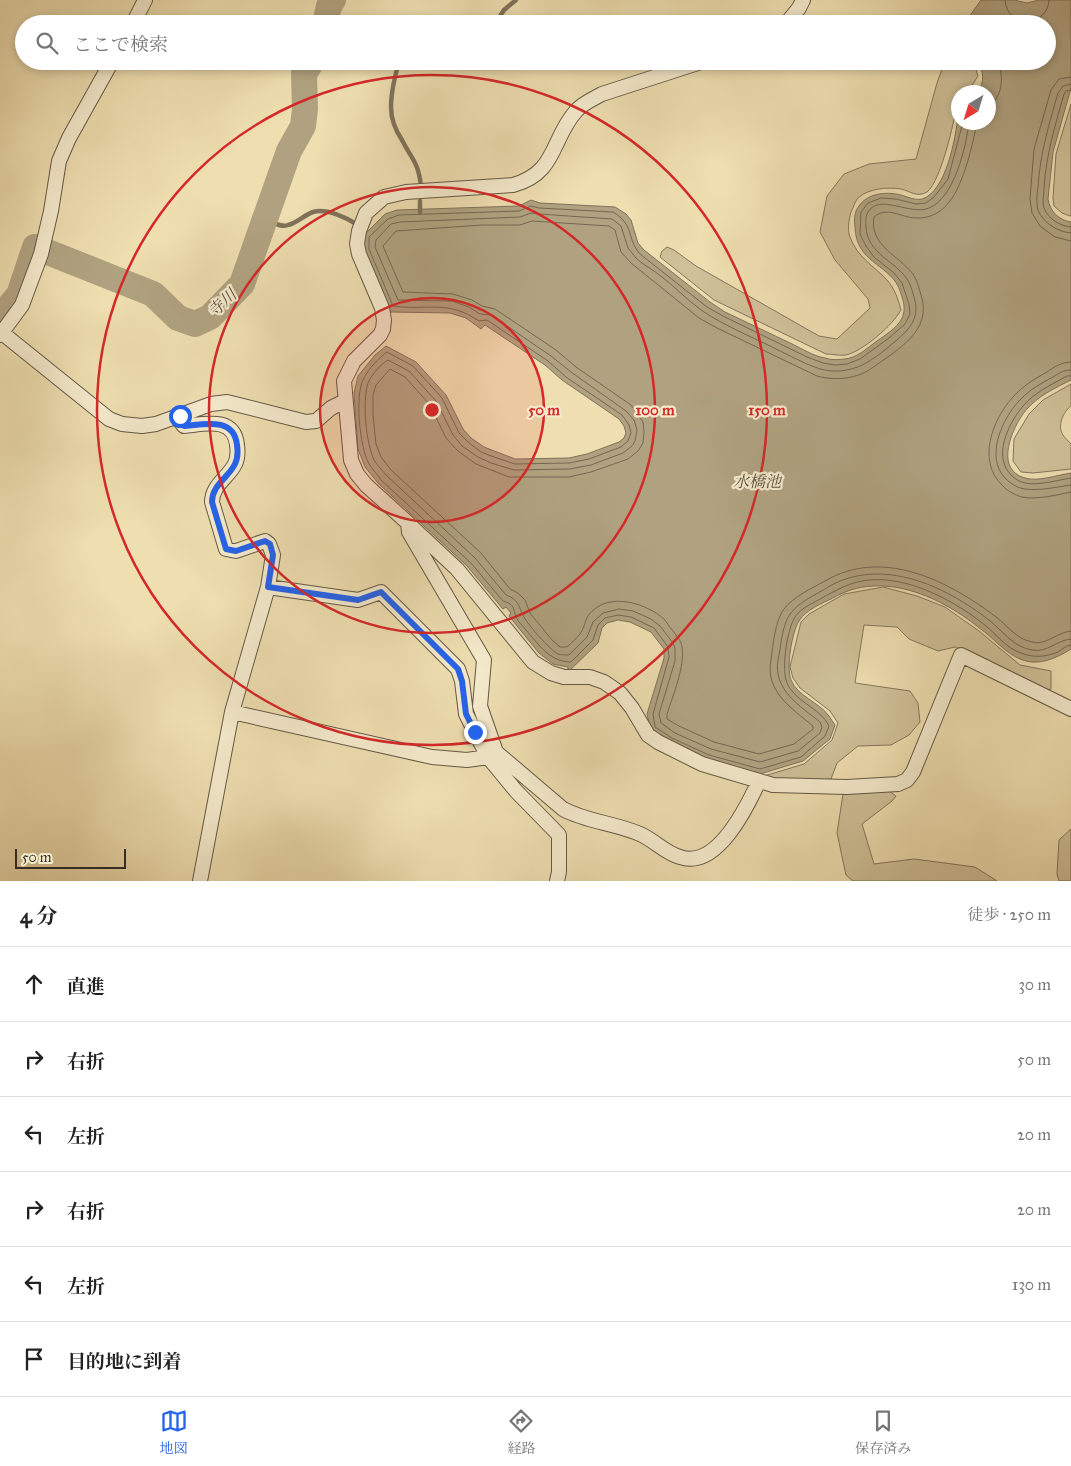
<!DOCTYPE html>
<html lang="ja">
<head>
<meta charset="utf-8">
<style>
	body { margin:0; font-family:"IM FELL Great Primer","Noto Serif JP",serif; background:#f6f6f6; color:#222 }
	.compass { position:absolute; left:951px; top:85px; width:45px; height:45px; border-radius:50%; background:#fff; box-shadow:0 2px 8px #0003; rotate:218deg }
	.scale { position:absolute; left:15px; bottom:12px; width:111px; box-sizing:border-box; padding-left:5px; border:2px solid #372d23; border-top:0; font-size:14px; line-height:18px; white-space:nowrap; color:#372d23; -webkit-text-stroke:4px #f4eacc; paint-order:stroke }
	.stop { position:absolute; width:15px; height:15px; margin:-11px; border:4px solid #2563eb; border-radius:50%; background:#fff }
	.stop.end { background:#2563eb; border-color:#fff; box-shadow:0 1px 5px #0008 }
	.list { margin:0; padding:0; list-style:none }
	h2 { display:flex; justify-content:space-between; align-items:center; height:65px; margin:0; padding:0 20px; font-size:21px }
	h2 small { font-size:16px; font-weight:400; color:#767676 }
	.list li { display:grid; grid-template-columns:32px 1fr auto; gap:15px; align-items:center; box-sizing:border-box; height:75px; padding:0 20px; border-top:1px solid #e0e0e0 }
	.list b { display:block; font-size:19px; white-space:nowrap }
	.list em { font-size:16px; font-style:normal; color:#767676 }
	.icon { flex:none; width:28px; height:28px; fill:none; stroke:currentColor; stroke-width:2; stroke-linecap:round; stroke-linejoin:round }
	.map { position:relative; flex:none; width:1071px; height:881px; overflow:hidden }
	.search { position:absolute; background:#fff; box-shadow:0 2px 8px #0003; left:15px; right:15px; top:15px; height:55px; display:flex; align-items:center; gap:12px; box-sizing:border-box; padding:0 18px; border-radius:28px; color:#767676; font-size:19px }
	.sheet { height:515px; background:#fff }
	nav { display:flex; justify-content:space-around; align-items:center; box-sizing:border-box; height:70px; border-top:1px solid #e0e0e0; background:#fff; font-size:14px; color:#767676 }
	nav a { display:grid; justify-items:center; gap:2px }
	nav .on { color:#2563eb }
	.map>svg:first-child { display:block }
	.green { fill:#cfc098; stroke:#83765e }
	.water { fill:#b0a280; stroke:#80735b }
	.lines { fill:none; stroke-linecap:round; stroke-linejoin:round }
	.shore { stroke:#746852; stroke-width:1 }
	.stream { stroke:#80735b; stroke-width:4.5 }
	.river { stroke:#b0a280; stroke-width:26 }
	.street-casing { stroke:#655946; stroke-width:16 }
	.street { stroke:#f4eacc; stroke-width:14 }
	.route { stroke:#2563eb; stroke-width:6 }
	.ring { fill:none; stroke:#d62828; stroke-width:2.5 }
	.labels { text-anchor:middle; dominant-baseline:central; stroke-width:4.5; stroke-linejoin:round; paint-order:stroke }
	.water-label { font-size:16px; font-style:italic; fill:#5b503f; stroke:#f4eacc }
	.centre { fill:#d62828; stroke:#f4eacc; stroke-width:2.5 }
	.ring-label { font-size:15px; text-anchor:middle; font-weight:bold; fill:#d62828; stroke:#f4eacc; stroke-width:4.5; stroke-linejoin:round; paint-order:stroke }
</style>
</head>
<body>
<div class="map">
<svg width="1071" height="881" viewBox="0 0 1071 881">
	<rect width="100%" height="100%" fill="#eedeb0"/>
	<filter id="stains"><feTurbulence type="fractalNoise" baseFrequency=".004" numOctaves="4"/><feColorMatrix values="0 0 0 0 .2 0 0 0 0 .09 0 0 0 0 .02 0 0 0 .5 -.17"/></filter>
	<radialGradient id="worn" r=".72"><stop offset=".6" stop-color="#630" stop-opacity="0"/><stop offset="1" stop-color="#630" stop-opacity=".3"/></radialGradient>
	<path class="green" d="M 945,61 L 973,61 L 978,76 L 969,90 L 969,92 L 958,92 C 958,110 941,182 927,192 C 917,198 910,191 901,189 C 888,187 869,188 858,198 C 856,200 854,205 853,208 C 849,214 847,230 850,237 C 857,257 874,266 887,280 C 895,289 898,299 901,310 C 893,325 863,351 846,355 C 840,356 832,354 826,354 L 714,300 L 660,257 L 662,251 L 667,247 L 674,250 L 696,266 L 819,336 L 837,339 L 870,308 L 868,299 L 835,260 L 820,232 L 827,196 L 844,174 L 869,164 L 916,159 L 937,83 Z
		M 1071,104 L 1071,216 L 1070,216 L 1062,213 L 1054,206 L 1053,198 L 1056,154 Z
		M 1071,384 L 1071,406 C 1063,412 1057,426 1063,435 C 1065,438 1068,441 1071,444 L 1071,469 L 1033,473 L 1021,472 L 1013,461 L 1014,439 L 1029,414 L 1043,400 Z
		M 883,587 L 917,596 L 945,607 L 979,631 L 1020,665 L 1051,671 L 1051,689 L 1045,691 L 955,647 L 938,651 L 909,639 L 897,627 L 864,625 L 855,683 L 910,691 L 918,703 L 920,722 L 909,735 L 891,745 L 858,746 L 837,763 L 831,779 L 795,782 L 764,776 L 804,764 L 832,740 L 838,723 L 830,711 L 800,688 L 793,678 L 790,667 L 801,622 L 809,614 L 844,594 Z
		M 889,791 L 896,796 L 892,801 L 862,824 L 874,864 L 914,859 L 975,867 L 997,881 L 853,881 L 846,875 L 837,833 L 843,794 Z
		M 1071,829 L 1071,881 L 1059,881 L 1057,874 L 1059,840 Z"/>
	<path class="water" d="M 981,0 L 1014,0 L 1027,3 L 1039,0 L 1071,0 L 1071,88 L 1053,152 L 1048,199 C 1050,212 1059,220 1071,222 L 1071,380 C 1055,388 1038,396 1026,410 C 1013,426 993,469 1025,478 C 1038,482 1057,475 1071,473 L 1071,649 C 1060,656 1046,663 1032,662 C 1011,660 998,642 982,630 C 942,597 882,569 833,598 C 823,603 805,610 799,621 C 792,632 786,667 791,680 C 797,696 819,702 829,716 C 831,719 833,722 835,725 L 830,739 L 803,761 L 760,774 L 707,760 L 651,731 L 647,714 L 664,658 L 664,649 L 651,632 L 630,622 L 618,620 L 607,623 L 602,628 L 598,643 L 568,672 L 568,667 L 553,664 L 539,653 L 509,616 L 511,613 L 506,607 L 503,609 L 467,566 L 378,483 L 365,467 L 358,449 L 354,393 L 358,376 L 375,355 L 386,346 L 416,362 L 446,395 L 463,429 L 471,438 L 484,447 L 515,459 L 569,458 L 587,454 L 619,442 L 624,438 L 626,433 L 624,426 L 619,419 L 562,380 L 545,365 L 485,325 L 481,329 L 466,318 L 450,313 L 390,312 L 364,250 L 364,235 L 385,214 L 397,210 L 519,206 L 531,200 L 540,203 L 615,207 L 626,214 L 631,220 L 638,243 L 644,250 L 710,302 L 725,312 C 747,322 768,333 790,343 C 801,348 813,356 825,358 C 831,360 837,360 844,359 C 857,358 866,349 877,341 C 894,329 910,320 902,297 C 901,294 900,290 898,286 C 887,264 856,262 855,227 C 854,220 854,212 859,206 C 867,194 883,192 896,194 C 905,195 913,201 922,199 C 946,192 956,137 958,115 L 958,122 L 988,122 L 988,92 L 978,92 C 985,81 983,73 979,61 L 1047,61 L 1047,24 L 964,24 Z"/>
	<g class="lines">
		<path class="shore" d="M 1005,0 C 1006,28 1048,28 1049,0
			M 1071,77 L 1059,79 L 1051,90 L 1034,149 L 1030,199 L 1032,213 L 1040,226 L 1055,237 L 1071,241
			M 1071,84 L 1063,86 L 1058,93 C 1049,124 1040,154 1038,187 C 1037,194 1036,203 1038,210 C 1043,223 1058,232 1071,233
			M 1071,90 L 1066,91 L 1064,94 C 1055,126 1046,155 1044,188 C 1044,195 1042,202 1044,208 C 1048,219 1060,226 1071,227
			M 988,108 C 1003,96 1004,78 998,61
			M 963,122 L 948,179 L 934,197 L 926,203 L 916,204 L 896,199 L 881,198 L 868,203 L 861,212 L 860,234 L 866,246 L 874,257 L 894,273 L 902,283 L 909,304 L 910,314 L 905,324 L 889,338 L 860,359 L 847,364 L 835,365 L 823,363 L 807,357 L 723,316 L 707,307 L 640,254 C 626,238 635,225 613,212 L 539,208 L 531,206 L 519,211 L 399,215 L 388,219 L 369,237 L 369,249 L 393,306 C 427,311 447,299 479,321 L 487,320 L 548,361 L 566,377 L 622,415 L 629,425 L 631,433 L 628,441 L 621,447 L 589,459 L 569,463 L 515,464 L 494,457 L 481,452 L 468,442 L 459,433 L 442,398 L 413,366 L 387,352 C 379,358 369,368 364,378 C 354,395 360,448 369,464 C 373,470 378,475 381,480 L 471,563 L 503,601 C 515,604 513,609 516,617 C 518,622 523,626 526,630 C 539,645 550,662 571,662 L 593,640 L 598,625 L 605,618 L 618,615 L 631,617 L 654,628 L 668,647 L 669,657 L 653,714 L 655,727 L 672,738 L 709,755 L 760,769 L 801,757 L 825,736 L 829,726 C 820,707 792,701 786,680 C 782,665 787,630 795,617 C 798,612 804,608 809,605 C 825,597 839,587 857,582 C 900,571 953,599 986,626 C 997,635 1006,648 1021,653 C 1033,658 1046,657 1058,652 C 1063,649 1065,646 1071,645
			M 969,122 C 966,148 954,198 929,208 C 911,216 879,193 868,212 C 865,217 866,222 866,227 C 867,253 895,261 907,279 C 911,284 912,291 914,297 C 921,319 908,331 892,344 C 879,355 863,368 846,370 C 838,372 828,371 820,369 C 802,363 785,353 768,345 C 747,335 724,325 704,312 C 686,300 672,283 654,271 C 648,267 642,264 636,258 L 628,248 L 621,226 L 612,219 L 539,214 L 531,213 L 520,217 L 400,222 L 391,224 L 376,240 L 375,247 L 398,300 L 452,301 L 469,307 L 480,314 L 491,315 L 551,356 L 571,372 L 626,411 L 634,420 L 637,430 L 635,441 L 632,446 L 623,453 L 591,465 L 570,469 L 514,470 L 491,463 L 478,457 L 462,446 L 453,435 L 436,401 L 409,371 L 388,360 C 381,364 371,375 368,383 C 362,402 366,443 374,460 C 377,465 382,470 386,475 L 475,558 L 506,595 C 519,600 518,605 523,615 C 526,623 551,651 558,654 C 561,655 566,655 569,655 L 587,637 L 593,622 L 603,613 L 619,609 L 633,611 L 651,619 L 660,626 L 673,643 L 675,648 L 675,661 L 659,714 L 661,723 L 675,733 L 711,749 L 760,762 L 798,751 L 820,733 L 822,727 L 820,722 C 800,706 773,690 778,660 C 781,647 782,623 791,613 C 800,601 816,595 828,587 C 882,556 945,586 989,620 C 1003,631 1013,647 1032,650 C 1047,653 1057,640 1071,639
			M 977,122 C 975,134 972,145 969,157 C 961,183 950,220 915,218 C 900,217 887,206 874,217 C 869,245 898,255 913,274 C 917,280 919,288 921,295 C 933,331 897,350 872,368 C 857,379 835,381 817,376 L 717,328 L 699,318 L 631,263 L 621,252 L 615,230 L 609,226 L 532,221 L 520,225 L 482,225 L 396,231 L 383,246 L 403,292 L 453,294 L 472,300 L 482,306 L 495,309 L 556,350 L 576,367 L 631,405 L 643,422 L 644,432 L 643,443 L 638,451 L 628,459 L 591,472 L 569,477 L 509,477 L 476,464 L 458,451 L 446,438 L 430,405 L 405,377 L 390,369 L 376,385 L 373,395 L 373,415 L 376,444 L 381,457 L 391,470 L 481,553 L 510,589 L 518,593 L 525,600 L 530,613 L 552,640 L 560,647 L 567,647 C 571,643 577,638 580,634 C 587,624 583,617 596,608 C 615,594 647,604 664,619 C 667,622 669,627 673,631 C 677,637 681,640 682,647 C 685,667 673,695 667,714 L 667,719 L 679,726 L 714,742 L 759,754 L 794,744 L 813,729 L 813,726 C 791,708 765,691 771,660 C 773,645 775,621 784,609 C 794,596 811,589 825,581 C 881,548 945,579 992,614 C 1006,623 1015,639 1032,642 C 1046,646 1057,632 1071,631
			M 1071,362 C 1062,362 1054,367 1047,372 C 1034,379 1023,386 1013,397 C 992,420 977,461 1002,485 C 1007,491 1015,495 1022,497 C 1037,500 1056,495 1071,492
			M 1071,370 C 1064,370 1059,373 1053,377 C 1040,384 1029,390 1019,401 C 1002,419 985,457 1005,478 C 1010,483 1017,488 1025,489 C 1040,491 1056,487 1071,485
			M 1071,376 L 1067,376 C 1051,385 1035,392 1023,406 C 1008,424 992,457 1012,476 C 1015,479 1020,482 1025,483 C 1039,486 1057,480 1071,478"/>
		<path class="stream" d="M 495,24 L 504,10 L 516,0
			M 400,61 C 395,73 391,94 391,107 C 391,118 396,131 402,140 C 412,160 418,161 421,186
			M 420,201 L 420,213
			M 265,219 C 272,222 281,228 288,225 C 297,223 304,215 313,212 C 327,208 347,218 358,225"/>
		<path class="river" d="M 325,24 L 329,6 L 333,0
			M 0,317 L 19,295 L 35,247 L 153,294 L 178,318 L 195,324 L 210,317 L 242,284 L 289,151 L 303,126 L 305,109 L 304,74 L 312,61"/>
		<defs>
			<path id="street" d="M 133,24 L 145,0
				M 786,24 L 799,8 L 803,0
				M 1,332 L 109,419 L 122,424 L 142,426 L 156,424 L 211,404 L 227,402 L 306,422 L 316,421 L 331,408 L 345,401
				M 0,335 L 22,305 L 41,254 L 51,211 L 59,161 L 69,138 L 112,61
				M 177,417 L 184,426 C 205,424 234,416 237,445 C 238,452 238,458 235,464 C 228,478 212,485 212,502 L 226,549 L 236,551 L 265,541 L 269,544 L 273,555 L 268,587
				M 412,527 L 457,569 L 533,662 L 551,673 L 564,677 L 590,677 L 604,682 L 620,693 L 632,708 L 648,735 L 658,742 L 702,764 L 773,785 L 847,787 L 898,784 L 907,780 L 913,772 L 961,655 L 1071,709
				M 232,712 L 268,587 L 358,600 L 381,592 L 458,669 L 462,681 L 466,714 L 488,757 L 516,791 L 559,835 L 559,872 L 557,881
				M 496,752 L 563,809 C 587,822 615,823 640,834 C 654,840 665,853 680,857 C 717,870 747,807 759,781
				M 200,881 L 232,712 L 432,757 L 467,760 L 488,757 L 496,752 L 480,706 L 484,660 L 409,532 L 408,523 L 366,485 L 357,474 L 351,460 L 344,381 L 354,361 L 380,335 L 383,329 L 384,320 L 382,308 L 359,254 L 357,244 L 359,231 L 366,213 L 384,197 L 406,192 L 513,185 C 557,173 551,139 576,111 C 583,103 593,99 602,94 L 704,61"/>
		</defs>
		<use href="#street" class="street-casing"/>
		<use href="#street" class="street"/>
	</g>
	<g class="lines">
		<path class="route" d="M 180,416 L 177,417 L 184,426 C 205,424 234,417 237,445 C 238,452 238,458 235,464 C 228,478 212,485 212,502 L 226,549 L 236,551 L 265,541 L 270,544 L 273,555 L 268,587 L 358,600 L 381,592 L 458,669 L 462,681 L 466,714 L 475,732"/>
	</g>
	<circle cx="432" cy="410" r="112" fill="#d62828" fill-opacity=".12"/>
	<g class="ring">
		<circle cx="432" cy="410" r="112"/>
		<circle cx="432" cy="410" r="223"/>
		<circle cx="432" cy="410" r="335"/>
	</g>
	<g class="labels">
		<g class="water-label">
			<text transform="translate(222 303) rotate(-43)">寺川</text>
			<text x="757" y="481">水橋池</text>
		</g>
	</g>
	<circle cx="432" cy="410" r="8" class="centre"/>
	<g class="ring-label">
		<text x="544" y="415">50 m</text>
		<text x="655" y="415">100 m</text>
		<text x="767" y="415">150 m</text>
	</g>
	<rect width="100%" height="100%" filter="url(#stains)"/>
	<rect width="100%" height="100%" fill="url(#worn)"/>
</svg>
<svg class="compass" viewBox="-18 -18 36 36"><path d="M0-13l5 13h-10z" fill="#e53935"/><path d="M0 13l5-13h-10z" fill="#767676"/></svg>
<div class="scale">50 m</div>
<div class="stop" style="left:180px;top:416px"></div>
<div class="stop end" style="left:475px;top:732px"></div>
<div class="search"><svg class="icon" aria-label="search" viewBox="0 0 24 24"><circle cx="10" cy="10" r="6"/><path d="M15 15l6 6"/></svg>ここで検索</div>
</div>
<section class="sheet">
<h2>4 分<small>徒歩 · 250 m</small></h2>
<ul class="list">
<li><svg class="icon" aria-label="ahead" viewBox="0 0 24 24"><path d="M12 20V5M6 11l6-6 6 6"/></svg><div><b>直進</b></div><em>30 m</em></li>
<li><svg class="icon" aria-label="right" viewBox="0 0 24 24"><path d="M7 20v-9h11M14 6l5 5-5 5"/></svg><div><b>右折</b></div><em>50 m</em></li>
<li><svg class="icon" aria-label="left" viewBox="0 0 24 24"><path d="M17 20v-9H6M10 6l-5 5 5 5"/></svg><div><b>左折</b></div><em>20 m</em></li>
<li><svg class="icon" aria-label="right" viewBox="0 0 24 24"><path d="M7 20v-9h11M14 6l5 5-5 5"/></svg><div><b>右折</b></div><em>20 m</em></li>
<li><svg class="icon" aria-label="left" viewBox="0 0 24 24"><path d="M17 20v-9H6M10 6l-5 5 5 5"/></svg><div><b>左折</b></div><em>130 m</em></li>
<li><svg class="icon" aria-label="arrive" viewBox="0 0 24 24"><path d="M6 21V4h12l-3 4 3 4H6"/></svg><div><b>目的地に到着</b></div></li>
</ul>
</section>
<nav>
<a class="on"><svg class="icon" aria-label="map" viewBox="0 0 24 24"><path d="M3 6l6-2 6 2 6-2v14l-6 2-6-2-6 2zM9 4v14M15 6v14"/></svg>地図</a>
<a><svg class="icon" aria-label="directions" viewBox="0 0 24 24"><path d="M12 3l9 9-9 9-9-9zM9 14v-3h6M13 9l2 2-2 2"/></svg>経路</a>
<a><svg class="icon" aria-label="saved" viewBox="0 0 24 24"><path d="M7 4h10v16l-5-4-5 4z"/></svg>保存済み</a>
</nav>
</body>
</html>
